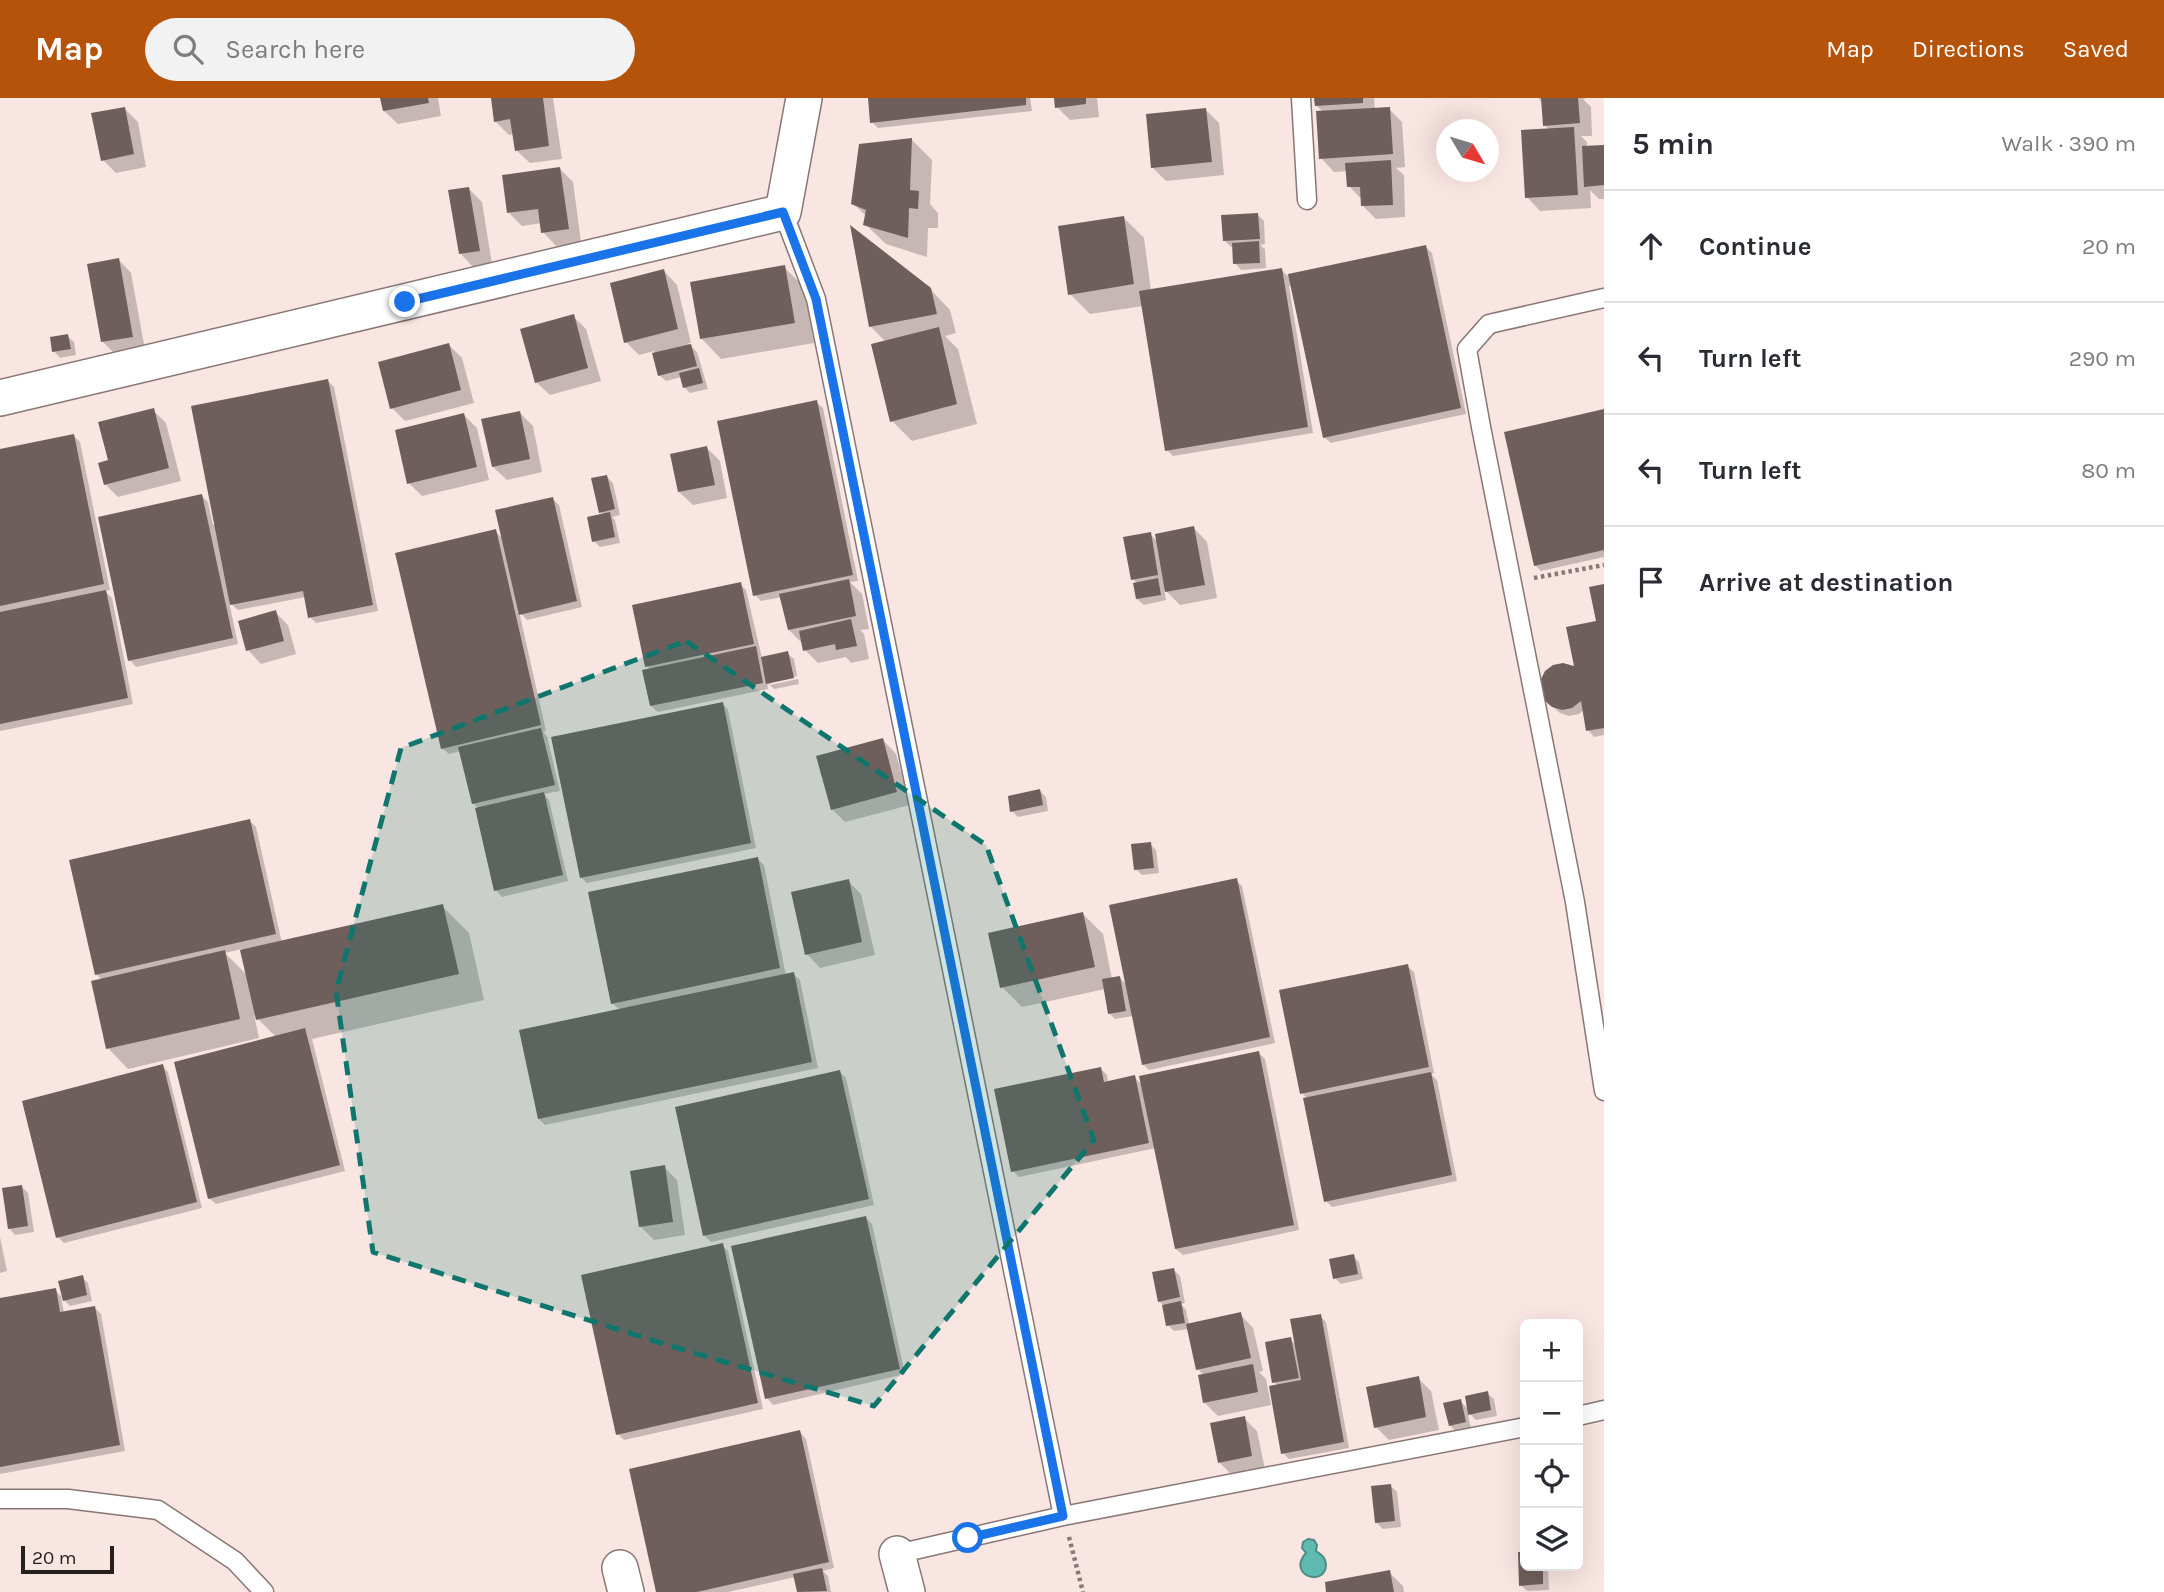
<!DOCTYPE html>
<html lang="en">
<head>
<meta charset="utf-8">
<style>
	body { margin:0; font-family:Karla,sans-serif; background:#f2f2f3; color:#2b2b33 }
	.controls { position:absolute; right:21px; bottom:21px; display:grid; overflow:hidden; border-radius:10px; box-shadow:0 7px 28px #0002 }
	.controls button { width:63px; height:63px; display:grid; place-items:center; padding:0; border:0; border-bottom:2px solid #e1e1e2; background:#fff; color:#2b2b33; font:35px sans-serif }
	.compass { position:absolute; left:1436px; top:21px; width:63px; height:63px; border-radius:50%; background:#fff; box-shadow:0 7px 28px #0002; rotate:128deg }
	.scale { position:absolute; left:21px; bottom:18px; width:93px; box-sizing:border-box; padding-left:7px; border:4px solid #27201e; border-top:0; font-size:19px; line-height:24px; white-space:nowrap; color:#27201e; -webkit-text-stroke:5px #f9e5e2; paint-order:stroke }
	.stop { position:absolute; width:21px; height:21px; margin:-16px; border:5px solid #1a73e8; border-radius:50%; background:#fff }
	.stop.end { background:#1a73e8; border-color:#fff; box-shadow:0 2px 7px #0008 }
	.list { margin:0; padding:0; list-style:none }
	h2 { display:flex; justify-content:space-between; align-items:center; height:91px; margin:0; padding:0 28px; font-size:30px }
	h2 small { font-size:23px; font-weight:400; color:#7c7c81 }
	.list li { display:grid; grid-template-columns:46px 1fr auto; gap:21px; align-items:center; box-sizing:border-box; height:112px; padding:0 28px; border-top:2px solid #e1e1e2 }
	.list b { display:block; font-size:26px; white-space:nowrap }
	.list em { font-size:23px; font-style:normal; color:#7c7c81 }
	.icon { flex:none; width:38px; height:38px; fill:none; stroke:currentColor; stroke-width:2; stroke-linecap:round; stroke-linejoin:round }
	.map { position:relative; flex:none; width:1604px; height:1494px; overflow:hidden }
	header { display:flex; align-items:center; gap:42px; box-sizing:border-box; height:98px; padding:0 35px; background:#b45309; color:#fff }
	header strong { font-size:33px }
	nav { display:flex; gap:38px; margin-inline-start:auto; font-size:24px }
	.search { width:490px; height:63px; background:#f2f2f3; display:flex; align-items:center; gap:18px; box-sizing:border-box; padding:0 24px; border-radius:38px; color:#7c7c81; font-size:26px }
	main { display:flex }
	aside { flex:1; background:#fff }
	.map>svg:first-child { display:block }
	.water { fill:#5fbab1; stroke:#4e8c85; stroke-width:2 }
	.shadow { fill:#0003; fill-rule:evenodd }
	.building { fill:#6f5f5c }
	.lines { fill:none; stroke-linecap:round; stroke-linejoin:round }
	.service-casing { stroke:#887774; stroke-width:21 }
	.minor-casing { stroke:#887774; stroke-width:38 }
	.path { stroke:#867976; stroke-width:4.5; stroke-dasharray:3.5 3.5; stroke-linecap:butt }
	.service { stroke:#fff; stroke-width:18 }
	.minor { stroke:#fff; stroke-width:35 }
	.route { stroke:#1a73e8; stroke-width:9 }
	.marked { fill:#0f766e; fill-opacity:0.2; stroke:#0f766e; stroke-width:5; stroke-dasharray:14 9; stroke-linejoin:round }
</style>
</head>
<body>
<header>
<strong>Map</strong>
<div class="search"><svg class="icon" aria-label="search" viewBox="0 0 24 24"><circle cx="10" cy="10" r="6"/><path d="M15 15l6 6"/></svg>Search here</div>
<nav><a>Map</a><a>Directions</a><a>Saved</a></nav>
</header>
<main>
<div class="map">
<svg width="1604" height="1494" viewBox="0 0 1604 1494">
	<rect width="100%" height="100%" fill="#f9e5e2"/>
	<path class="water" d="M 1308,1441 L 1314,1442 L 1317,1447 L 1316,1453 C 1322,1457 1326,1460 1326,1467 C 1325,1490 1286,1477 1306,1455 L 1302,1450 L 1303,1444 Z"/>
	<path class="shadow" d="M 382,0 L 438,0 L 441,18 L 398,26 L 384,13 Z
		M 492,0 L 553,0 L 562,61 L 530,65 L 516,52 L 514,36 L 509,37 L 495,23 Z
		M 869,0 L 1030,0 L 1032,13 L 878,30 L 872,24 Z
		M 1056,0 L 1097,0 L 1099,19 L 1070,22 L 1057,9 Z
		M 1316,0 L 1374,0 L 1375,12 L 1389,11 L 1402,24 L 1405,69 L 1396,70 L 1404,77 L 1405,119 L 1376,121 L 1363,108 L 1363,103 L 1349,88 L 1348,73 L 1334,74 L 1321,60 L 1324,15 L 1316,7 Z
		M 1538,0 L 1587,0 L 1583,1 L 1591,9 L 1592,38 L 1581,38 L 1587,44 L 1587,50 L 1604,49 L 1604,101 L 1599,101 L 1590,92 L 1591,110 L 1540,113 L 1527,99 L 1550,32 L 1544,27 L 1542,4 Z
		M 124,10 L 138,24 L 146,69 L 116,75 L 103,62 Z
		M 1206,12 L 1219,25 L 1224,77 L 1166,83 L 1152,69 Z
		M 912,42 L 932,62 L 930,106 L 938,115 L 938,130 L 928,130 L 927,159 L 886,146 L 865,126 L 867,119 L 853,105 Z
		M 560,71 L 573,84 L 581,144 L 556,148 L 543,134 L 542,125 L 522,128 L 509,115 Z
		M 469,91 L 482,104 L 492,166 L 473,169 L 460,155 Z
		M 1258,117 L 1264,123 L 1265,146 L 1260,147 L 1265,151 L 1266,170 L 1241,172 L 1235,165 L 1234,149 L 1231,149 L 1225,143 Z
		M 1124,120 L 1144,140 L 1151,193 L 1281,172 L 1288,178 L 1426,149 L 1432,155 L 1466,316 L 1331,345 L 1324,339 L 1292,187 L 1289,188 L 1313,335 L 1173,358 L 1167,352 L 1143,208 L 1090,216 L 1070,196 Z
		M 118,161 L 131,175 L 145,252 L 116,257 L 103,244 Z
		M 784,169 L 804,189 L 814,245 L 721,261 L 701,240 Z
		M 664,173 L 677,187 L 691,245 L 688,245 L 697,254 L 708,291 L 690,295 L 684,289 L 682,279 L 666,283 L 659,277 L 654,253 L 639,257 L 626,244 Z
		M 930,191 L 950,212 L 956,235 L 945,238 L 958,251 L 977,326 L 912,343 L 892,323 L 886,244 L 870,228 Z
		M 573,218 L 586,231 L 601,283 L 550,297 L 536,284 Z
		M 67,238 L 74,244 L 76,257 L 60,260 L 54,253 Z
		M 449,247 L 462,260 L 474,305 L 405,323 L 392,310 Z
		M 328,283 L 334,289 L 378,513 L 316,525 L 310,519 L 306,499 L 238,512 L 229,504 L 238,546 L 136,569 L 130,562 L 202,398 L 208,404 L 213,427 L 216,426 Z
		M 816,304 L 823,310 L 858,483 L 850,484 L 862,496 L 869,531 L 860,532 L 864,536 L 869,561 L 851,565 L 846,559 L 818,565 L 805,552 L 803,546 L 789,532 L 782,499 L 761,503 L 755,497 Z
		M 153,312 L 166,325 L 181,383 L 118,399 L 105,386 L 110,363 Z
		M 1604,313 L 1604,459 L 1541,473 L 1535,467 L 1506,335 Z
		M 520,315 L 533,328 L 542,374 L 507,382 L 493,369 Z
		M 464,317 L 477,330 L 489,382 L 422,398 L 409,385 Z
		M 74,338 L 80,344 L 110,492 L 105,493 L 112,500 L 133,606 L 0,633 L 0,353 Z
		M 707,350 L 720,363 L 727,400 L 693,407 L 679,394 Z
		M 607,379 L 613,385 L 620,417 L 612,419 L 615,422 L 620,445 L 600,449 L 594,443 L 604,417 L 600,414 Z
		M 553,401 L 559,407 L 582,509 L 527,522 L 519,513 L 546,633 L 543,634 L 547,638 L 560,693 L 544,696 L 549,702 L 568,783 L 502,799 L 496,792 L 479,711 L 473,705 L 461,653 L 449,656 L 442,650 L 495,433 L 503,441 Z
		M 1194,430 L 1207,444 L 1217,500 L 1180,507 L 1164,491 L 1166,502 L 1144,507 L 1137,501 L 1138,486 L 1133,481 L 1150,436 L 1158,444 Z
		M 740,486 L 746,492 L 762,560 L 787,555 L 794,561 L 797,578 L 770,583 L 770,587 L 798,581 L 799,586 L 774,591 L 767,584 L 768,591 L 658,614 L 651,608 L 650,572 L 647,568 Z
		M 1604,488 L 1604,637 L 1594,639 L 1588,632 L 1584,612 L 1579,616 L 1569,618 L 1560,615 L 1552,608 L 1576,570 L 1598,524 L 1592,491 Z
		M 275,514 L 288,527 L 296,556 L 261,566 L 248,552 Z
		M 722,605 L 728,612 L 756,750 L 587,785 L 581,779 Z
		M 883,642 L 896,656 L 910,707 L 845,724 L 832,711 Z
		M 1040,693 L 1046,699 L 1048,713 L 1018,719 L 1012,713 Z
		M 250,723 L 256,729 L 282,845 L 442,808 L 469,835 L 484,902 L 312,941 L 345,1073 L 216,1106 L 209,1100 L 276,939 L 254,917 L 259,940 L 128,971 L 108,950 L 102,882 L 96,876 ZM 242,851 L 248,878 L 225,855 Z
		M 1150,746 L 1156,752 L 1159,775 L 1142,777 L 1136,771 Z
		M 757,761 L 764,767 L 786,878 L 793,876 L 800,882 L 818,970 L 545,1027 L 539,1021 L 620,912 L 612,905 Z
		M 1236,782 L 1242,788 L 1275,945 L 1149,972 L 1143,966 L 1133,918 L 1115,921 L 1109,915 L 1105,891 L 1022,909 L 1002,889 L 1083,816 L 1103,836 L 1112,881 L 1120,880 L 1127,887 Z
		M 848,783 L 861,796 L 875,857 L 820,870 L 807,856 Z
		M 1407,868 L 1414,874 L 1434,975 L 1431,976 L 1437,982 L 1457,1083 L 1332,1109 L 1326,1103 L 1308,1001 L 1302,995 Z
		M 1259,955 L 1265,961 L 1299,1132 L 1183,1157 L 1176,1151 L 1156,1050 L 1019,1079 L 1013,1073 L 1101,971 L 1107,977 L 1108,985 L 1134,979 L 1143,988 Z
		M 162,968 L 168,974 L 202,1110 L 64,1145 L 58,1139 Z
		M 840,974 L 846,980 L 874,1107 L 711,1144 L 705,1138 Z
		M 664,1069 L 677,1082 L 685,1137 L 654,1142 L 640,1128 Z
		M 22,1089 L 28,1095 L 34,1134 L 15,1137 L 9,1130 Z
		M 865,1119 L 872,1126 L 905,1276 L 773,1307 L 767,1300 Z
		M 0,1139 L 7,1173 L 0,1175 Z
		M 722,1147 L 728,1153 L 763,1311 L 624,1342 L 618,1336 Z
		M 1353,1158 L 1359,1164 L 1363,1181 L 1341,1186 L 1335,1180 Z
		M 1174,1172 L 1180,1178 L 1185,1205 L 1181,1206 L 1186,1212 L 1189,1227 L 1240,1216 L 1253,1230 L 1263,1273 L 1259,1274 L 1266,1281 L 1271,1307 L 1218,1318 L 1205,1305 L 1204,1278 L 1198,1271 L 1189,1231 L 1174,1233 L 1168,1227 L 1164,1208 L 1159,1203 Z
		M 82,1179 L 88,1185 L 92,1203 L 70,1208 L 61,1199 L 64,1215 L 95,1210 L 101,1216 L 125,1353 L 0,1376 L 0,1202 L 55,1192 L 64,1201 Z
		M 1320,1218 L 1326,1224 L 1349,1350 L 1289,1361 L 1283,1355 L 1278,1288 L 1274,1284 L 1290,1241 L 1296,1247 Z
		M 1418,1280 L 1431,1293 L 1439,1332 L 1389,1342 L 1376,1329 Z
		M 1487,1295 L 1494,1301 L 1497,1318 L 1476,1322 L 1467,1313 L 1471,1330 L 1456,1334 L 1450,1327 L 1460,1303 L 1469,1312 Z
		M 1244,1320 L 1257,1333 L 1265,1371 L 1233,1378 L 1220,1365 Z
		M 800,1334 L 806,1341 L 834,1470 L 823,1473 L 828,1478 L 831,1494 L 798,1494 L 795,1479 L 728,1494 L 658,1494 Z
		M 1391,1388 L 1397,1394 L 1401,1429 L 1383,1431 L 1377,1425 Z
		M 1520,1456 L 1525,1456 L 1525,1468 L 1548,1468 L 1549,1492 L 1527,1493 L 1521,1487 Z
		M 1389,1474 L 1403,1488 L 1404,1494 L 1328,1494 Z"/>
	<path class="building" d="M 380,0 L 428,0 L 429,5 L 383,13 Z
		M 491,0 L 543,0 L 549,48 L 515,53 L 510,21 L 494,24 Z
		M 868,0 L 1026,0 L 1026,7 L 870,25 Z
		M 1054,0 L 1086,0 L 1086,6 L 1055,10 Z
		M 1314,0 L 1363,0 L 1363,5 L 1315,8 Z
		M 1541,0 L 1578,0 L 1580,25 L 1543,28 Z
		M 125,9 L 134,56 L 101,63 L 91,15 Z
		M 1390,9 L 1393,56 L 1319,61 L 1316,13 Z
		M 1206,10 L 1212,64 L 1151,70 L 1146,16 Z
		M 1574,29 L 1578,97 L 1525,100 L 1521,32 Z
		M 912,40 L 910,92 L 919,93 L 918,111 L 909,110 L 908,140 L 863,127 L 866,112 L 851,106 L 859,46 Z
		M 1604,47 L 1604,87 L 1584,89 L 1582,48 Z
		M 1391,62 L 1393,107 L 1361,108 L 1360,89 L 1347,89 L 1345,65 Z
		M 560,69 L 569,131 L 541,135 L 538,111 L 507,115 L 502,77 Z
		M 469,89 L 480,153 L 459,156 L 448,92 Z
		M 1258,115 L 1260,141 L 1223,143 L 1221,117 Z
		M 1124,118 L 1134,186 L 1068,197 L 1058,128 Z
		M 850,127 L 931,190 L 937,216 L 869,229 Z
		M 1259,143 L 1260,165 L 1233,166 L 1232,145 Z
		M 1426,147 L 1461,310 L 1323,340 L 1288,176 Z
		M 119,160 L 133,239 L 101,244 L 87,166 Z
		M 785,167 L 795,225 L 700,241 L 690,184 Z
		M 1282,170 L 1308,329 L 1165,353 L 1139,193 Z
		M 664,171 L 678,231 L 624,245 L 610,185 Z
		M 574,216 L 588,270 L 535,285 L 520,231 Z
		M 939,229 L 957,306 L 890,324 L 871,246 Z
		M 68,236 L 71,251 L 52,254 L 50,239 Z
		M 449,245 L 461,292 L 390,311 L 378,264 Z
		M 691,246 L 697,268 L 658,278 L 652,255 Z
		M 699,270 L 703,285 L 683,290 L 679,275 Z
		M 328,281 L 373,507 L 308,520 L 303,493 L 230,507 L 191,308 Z
		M 817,302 L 853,477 L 753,498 L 717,323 Z
		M 154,310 L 169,370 L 104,387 L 98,365 L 108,362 L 98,324 Z
		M 1604,311 L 1604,452 L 1534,468 L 1504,334 Z
		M 520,313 L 530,361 L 492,369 L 481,321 Z
		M 464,315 L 477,369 L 407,386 L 395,332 Z
		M 74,336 L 104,486 L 0,508 L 0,351 Z
		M 707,348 L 715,387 L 678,394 L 670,356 Z
		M 607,377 L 615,411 L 599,415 L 591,380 Z
		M 202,396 L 233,540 L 128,563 L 98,419 Z
		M 553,399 L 577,503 L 519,517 L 495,412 Z
		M 610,414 L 615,439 L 592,444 L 587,419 Z
		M 1194,428 L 1205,487 L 1165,494 L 1155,436 Z
		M 496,431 L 541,627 L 441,651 L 395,455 Z
		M 1151,434 L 1158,477 L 1131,482 L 1123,439 Z
		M 1158,480 L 1161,497 L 1136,501 L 1133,485 Z
		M 849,481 L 856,518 L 788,532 L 779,496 Z
		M 741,484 L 754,546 L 645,569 L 632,507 Z
		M 1604,486 L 1604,630 L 1586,633 L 1581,603 L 1572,610 L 1562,612 L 1552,609 L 1544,602 L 1540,593 L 1540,583 L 1545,573 L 1553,567 L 1563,565 L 1574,568 L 1566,529 L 1596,523 L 1589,489 Z
		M 106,492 L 128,600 L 0,626 L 0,514 Z
		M 276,512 L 284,543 L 246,553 L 238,523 Z
		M 851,521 L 857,548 L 836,552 L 835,546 L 803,553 L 799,533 Z
		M 756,548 L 763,585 L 650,608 L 642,572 Z
		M 788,553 L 794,580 L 766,586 L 761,559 Z
		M 723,604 L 751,745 L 580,780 L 551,639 Z
		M 541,630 L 555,687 L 472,706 L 458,649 Z
		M 883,640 L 897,694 L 831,712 L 816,658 Z
		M 1040,691 L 1043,707 L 1010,714 L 1008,698 Z
		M 544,694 L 563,777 L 494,793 L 475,710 Z
		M 250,721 L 276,836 L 95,877 L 69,762 Z
		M 1151,744 L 1154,770 L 1134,772 L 1131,746 Z
		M 758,759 L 780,870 L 611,906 L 588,794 Z
		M 1237,780 L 1270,939 L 1142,967 L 1109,807 Z
		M 849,781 L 862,844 L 805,857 L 791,794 Z
		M 443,806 L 459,876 L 256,922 L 240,852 Z
		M 1083,814 L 1095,869 L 1000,890 L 988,835 Z
		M 225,852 L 240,921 L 106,951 L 91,883 Z
		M 1408,866 L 1429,969 L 1300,996 L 1279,892 Z
		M 794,874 L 812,964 L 538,1021 L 519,932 Z
		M 1120,878 L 1126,913 L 1108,916 L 1102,881 Z
		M 305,930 L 340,1067 L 208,1101 L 174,964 Z
		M 1259,953 L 1294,1127 L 1175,1151 L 1139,978 Z
		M 163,966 L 197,1104 L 56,1140 L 22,1003 Z
		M 1101,969 L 1104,984 L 1135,977 L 1149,1045 L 1011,1074 L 994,991 Z
		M 840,972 L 869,1101 L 703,1138 L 675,1009 Z
		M 1431,974 L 1452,1077 L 1324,1104 L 1303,1000 Z
		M 665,1067 L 673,1124 L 639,1129 L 630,1073 Z
		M 22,1087 L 28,1128 L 8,1131 L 2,1090 Z
		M 866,1118 L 900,1271 L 765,1301 L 731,1148 Z
		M 723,1145 L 758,1305 L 616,1337 L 581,1177 Z
		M 1354,1156 L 1358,1176 L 1333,1181 L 1329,1161 Z
		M 1174,1170 L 1180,1199 L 1158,1204 L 1152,1174 Z
		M 83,1177 L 87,1197 L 63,1203 L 58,1183 Z
		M 56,1190 L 60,1214 L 95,1208 L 120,1347 L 0,1369 L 0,1200 Z
		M 1181,1203 L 1185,1225 L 1166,1228 L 1162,1207 Z
		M 1241,1214 L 1251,1260 L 1196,1272 L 1186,1226 Z
		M 1321,1216 L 1344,1344 L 1281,1356 L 1269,1288 L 1301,1282 L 1290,1221 Z
		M 1291,1239 L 1299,1280 L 1272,1285 L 1265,1244 Z
		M 1253,1266 L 1258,1294 L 1203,1305 L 1198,1277 Z
		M 1419,1278 L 1426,1319 L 1374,1330 L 1366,1289 Z
		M 1488,1293 L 1491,1312 L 1468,1317 L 1465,1298 Z
		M 1461,1301 L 1466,1324 L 1449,1328 L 1443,1305 Z
		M 1245,1318 L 1252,1358 L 1218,1365 L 1210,1325 Z
		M 800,1332 L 829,1464 L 697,1494 L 656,1494 L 629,1371 Z
		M 1391,1386 L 1395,1423 L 1375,1425 L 1371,1388 Z
		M 1518,1454 L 1525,1454 L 1525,1468 L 1543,1468 L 1543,1486 L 1519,1488 Z
		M 822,1470 L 827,1493 L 797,1494 L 793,1476 Z
		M 1390,1472 L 1394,1494 L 1326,1494 L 1325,1484 Z"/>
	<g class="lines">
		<defs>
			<path id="service" d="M 1301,0 L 1307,102
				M 783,114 L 816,201 L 1063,1418
				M 1604,200 L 1489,226 L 1467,251 L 1481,329 L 1575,804 L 1604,993
				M 1578,1318 L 1604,1312
				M 0,1401 L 68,1401 L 158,1412 L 235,1463 L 264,1494
				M 897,1456 L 1063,1418 L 1525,1329"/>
			<path id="minor" d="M 0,300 L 783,114 L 804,0
				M 897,1456 L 907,1494
				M 620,1470 L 626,1494"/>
		</defs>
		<use href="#service" class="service-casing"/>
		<use href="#minor" class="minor-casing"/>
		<path class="path" d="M 1534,480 L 1604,467
			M 1069,1439 L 1083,1494"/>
		<use href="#service" class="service"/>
		<use href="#minor" class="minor"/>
	</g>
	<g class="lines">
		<path class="route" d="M 405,204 L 783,114 L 816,201 L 1063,1418 L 968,1440"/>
	</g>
	<path class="marked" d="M 686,543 L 986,747 L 1094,1042 L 874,1308 L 664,1246 L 373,1154 L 336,893 L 401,650 Z"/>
</svg>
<div class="controls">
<button>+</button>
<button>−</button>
<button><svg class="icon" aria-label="locate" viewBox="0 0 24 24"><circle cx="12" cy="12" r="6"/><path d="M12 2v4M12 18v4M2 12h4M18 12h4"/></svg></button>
<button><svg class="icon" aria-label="layers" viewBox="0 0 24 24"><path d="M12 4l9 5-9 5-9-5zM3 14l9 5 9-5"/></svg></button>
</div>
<svg class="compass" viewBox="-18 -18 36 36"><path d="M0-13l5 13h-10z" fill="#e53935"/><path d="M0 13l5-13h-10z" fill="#7c7c81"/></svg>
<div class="scale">20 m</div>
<div class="stop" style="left:968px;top:1440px"></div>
<div class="stop end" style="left:405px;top:204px"></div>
</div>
<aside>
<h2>5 min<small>Walk · 390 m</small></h2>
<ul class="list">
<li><svg class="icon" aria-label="ahead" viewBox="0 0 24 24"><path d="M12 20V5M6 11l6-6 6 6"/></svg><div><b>Continue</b></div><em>20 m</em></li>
<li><svg class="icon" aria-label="left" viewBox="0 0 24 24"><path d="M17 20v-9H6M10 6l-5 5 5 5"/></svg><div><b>Turn left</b></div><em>290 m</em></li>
<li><svg class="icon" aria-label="left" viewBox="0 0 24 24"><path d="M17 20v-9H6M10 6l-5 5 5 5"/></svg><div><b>Turn left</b></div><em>80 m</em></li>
<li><svg class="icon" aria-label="arrive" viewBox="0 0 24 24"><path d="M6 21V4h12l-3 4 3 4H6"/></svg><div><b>Arrive at destination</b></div></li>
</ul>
</aside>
</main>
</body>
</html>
